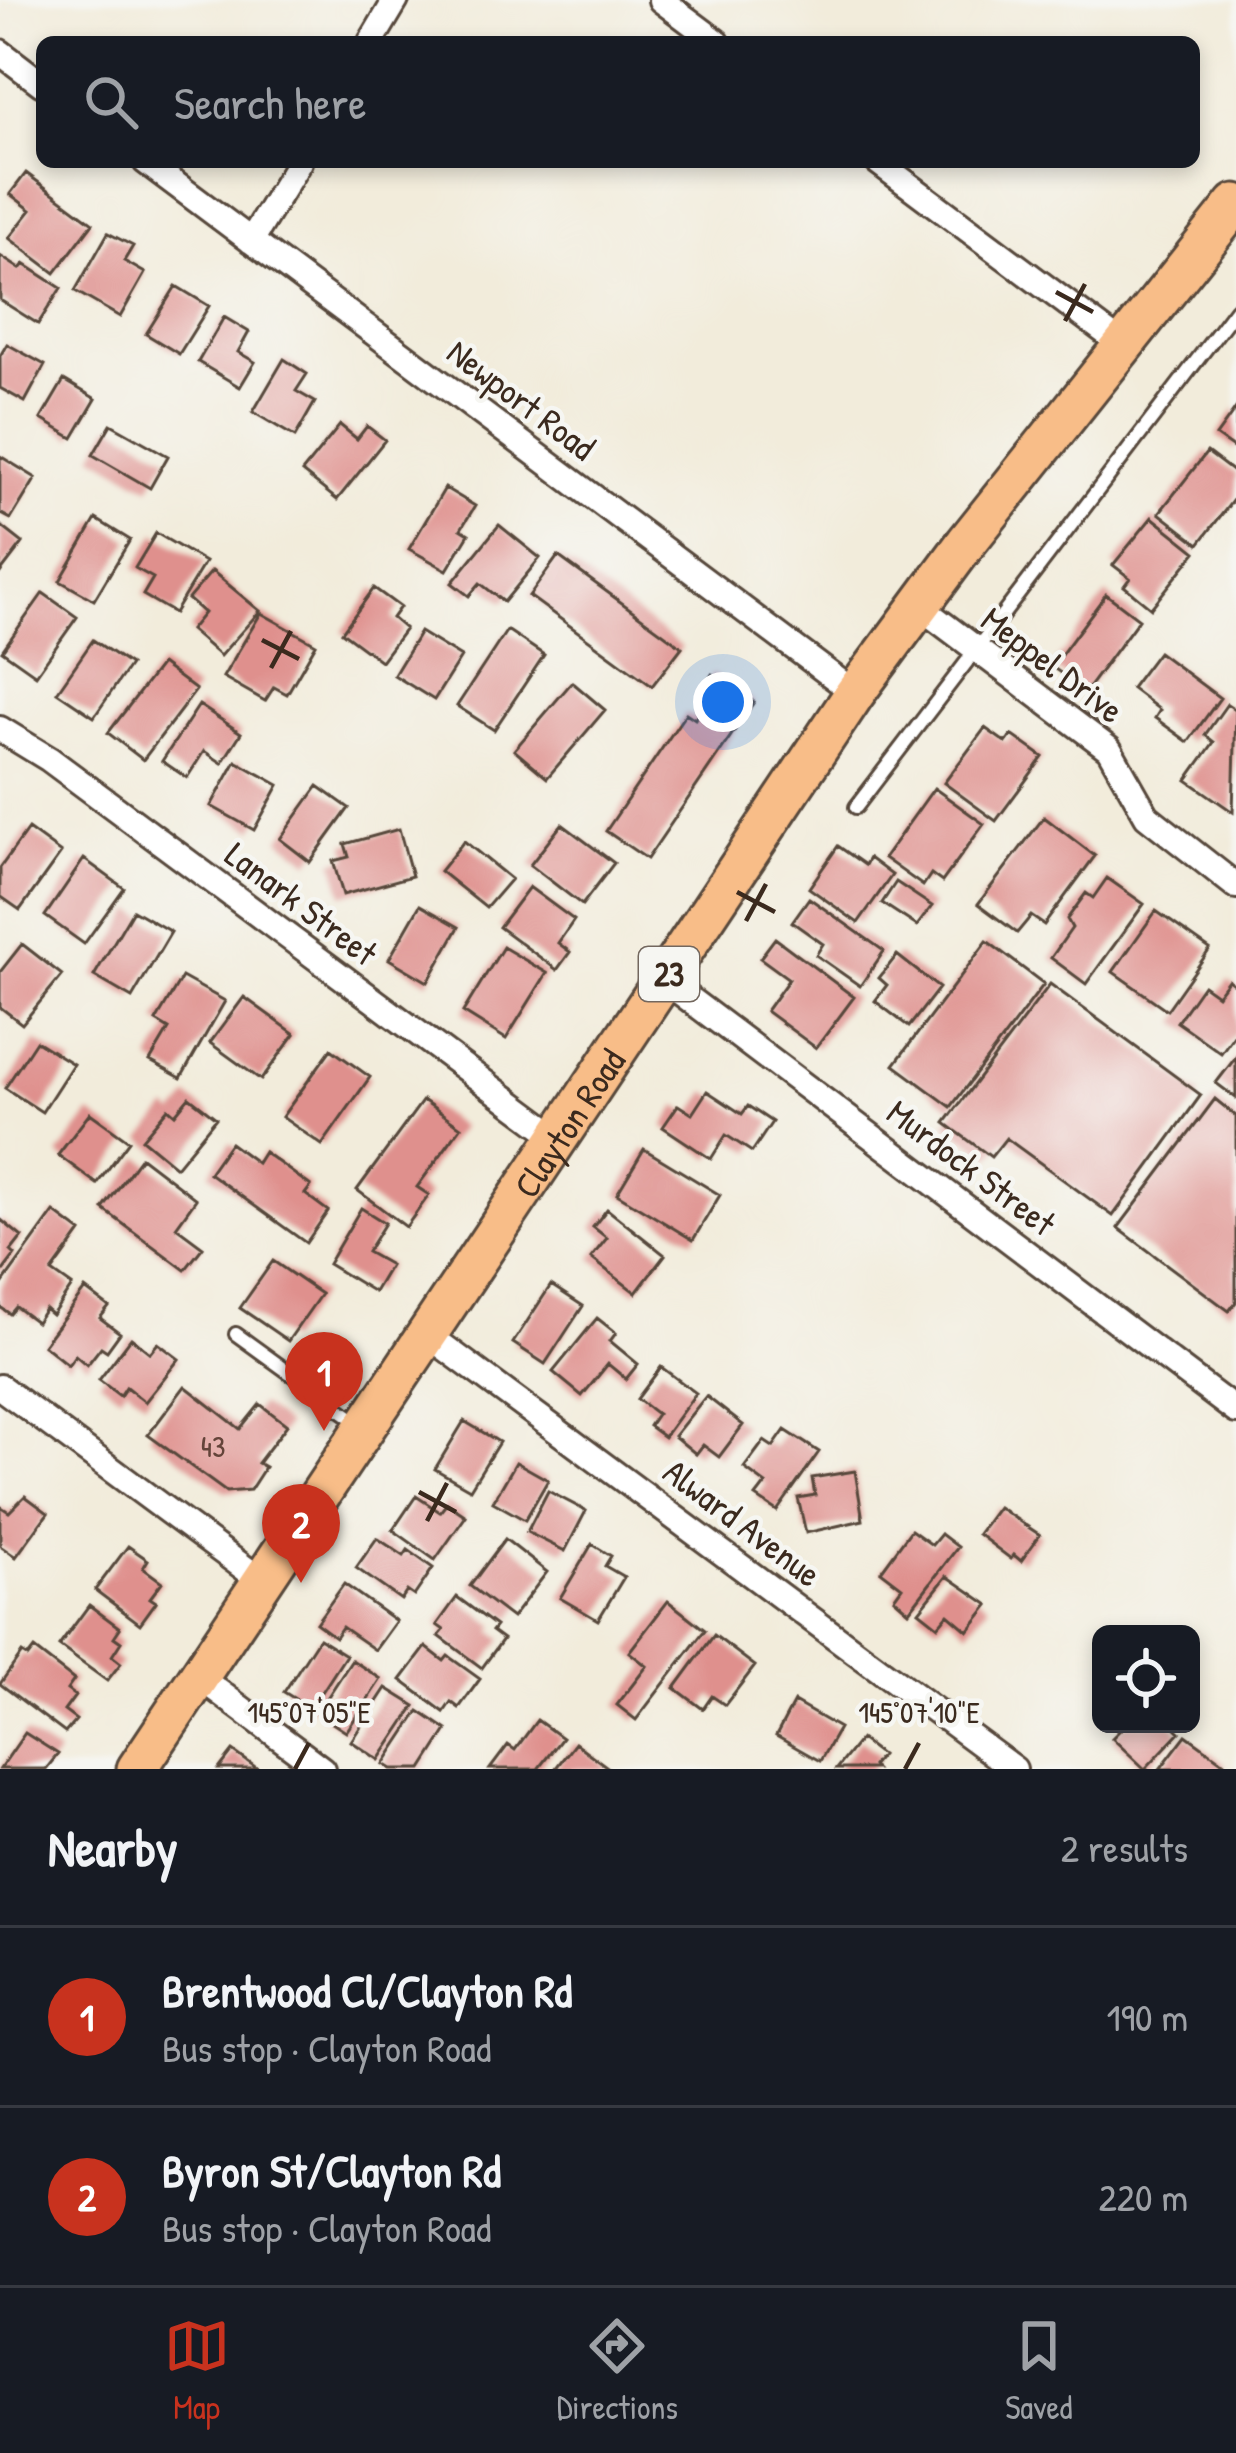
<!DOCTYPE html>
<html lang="en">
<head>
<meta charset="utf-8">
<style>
	body { margin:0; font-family:"Patrick Hand",sans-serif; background:#20242c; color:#f1f3f6 }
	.controls { position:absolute; right:36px; bottom:36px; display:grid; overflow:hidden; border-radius:18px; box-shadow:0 6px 18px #0003 }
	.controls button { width:108px; height:108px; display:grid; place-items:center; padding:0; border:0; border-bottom:3px solid #363941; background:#171b24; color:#f1f3f6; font:60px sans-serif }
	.you { position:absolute; left:723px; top:702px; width:42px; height:42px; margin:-30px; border:9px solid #fff; border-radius:50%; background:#1a73e8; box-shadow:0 0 0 18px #1a73e833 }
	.badge { display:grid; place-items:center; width:78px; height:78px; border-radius:50%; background:#c8321e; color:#fff; font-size:39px; font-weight:700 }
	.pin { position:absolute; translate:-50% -99px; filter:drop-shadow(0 3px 6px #0008) }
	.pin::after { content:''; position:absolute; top:63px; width:42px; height:36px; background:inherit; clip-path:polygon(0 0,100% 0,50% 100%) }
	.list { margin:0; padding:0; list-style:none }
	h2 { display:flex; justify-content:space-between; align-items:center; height:156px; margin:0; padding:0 48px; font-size:51px }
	h2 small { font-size:39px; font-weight:400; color:#9ea1a6 }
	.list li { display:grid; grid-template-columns:78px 1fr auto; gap:36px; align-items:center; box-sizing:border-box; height:180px; padding:0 48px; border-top:3px solid #363941 }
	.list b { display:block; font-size:45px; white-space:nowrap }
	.list p { margin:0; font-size:39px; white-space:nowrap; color:#9ea1a6 }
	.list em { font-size:39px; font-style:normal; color:#9ea1a6 }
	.icon { flex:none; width:66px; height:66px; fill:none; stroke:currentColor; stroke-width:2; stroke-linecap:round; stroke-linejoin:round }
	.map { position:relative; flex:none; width:1236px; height:1769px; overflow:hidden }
	.search { position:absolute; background:#171b24; box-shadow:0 6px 18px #0003; left:36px; right:36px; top:36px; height:132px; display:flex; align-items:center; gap:30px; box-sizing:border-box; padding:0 42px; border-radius:18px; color:#9ea1a6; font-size:45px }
	.sheet { height:516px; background:#171b24 }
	nav { display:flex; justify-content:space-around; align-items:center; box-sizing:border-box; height:168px; border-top:3px solid #363941; background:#171b24; font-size:33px; color:#9ea1a6 }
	nav a { display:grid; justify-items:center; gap:6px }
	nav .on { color:#c8321e }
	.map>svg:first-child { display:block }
	.building { fill:#df908d }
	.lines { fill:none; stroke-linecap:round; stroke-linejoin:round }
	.service-casing { stroke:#56473a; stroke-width:18 }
	.minor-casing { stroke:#56473a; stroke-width:30 }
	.primary-casing { stroke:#56473a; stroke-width:45 }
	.service { stroke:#fff; stroke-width:12 }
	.minor { stroke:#fff; stroke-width:24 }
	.primary { stroke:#f8bd88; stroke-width:39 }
	.ticks { fill:none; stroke:#3b2a1e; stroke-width:4.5 }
	.labels { text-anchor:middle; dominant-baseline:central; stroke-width:9; stroke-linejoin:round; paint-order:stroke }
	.number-label { font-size:30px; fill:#64443a }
	.shield { fill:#f6f6f2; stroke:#73675e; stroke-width:3 }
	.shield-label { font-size:33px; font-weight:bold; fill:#3b2a1e }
	.street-label { font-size:36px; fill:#3b2a1e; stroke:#f6f6f2 }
	.ticks-label { font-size:30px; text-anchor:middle; fill:#3b2a1e; stroke:#f6f6f2; stroke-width:9; stroke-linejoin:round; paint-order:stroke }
</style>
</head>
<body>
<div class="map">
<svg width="1236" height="1769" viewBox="0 0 1236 1769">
	<rect width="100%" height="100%" fill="#f6f6f2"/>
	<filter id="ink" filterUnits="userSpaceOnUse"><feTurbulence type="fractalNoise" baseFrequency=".00833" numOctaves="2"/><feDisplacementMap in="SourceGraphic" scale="24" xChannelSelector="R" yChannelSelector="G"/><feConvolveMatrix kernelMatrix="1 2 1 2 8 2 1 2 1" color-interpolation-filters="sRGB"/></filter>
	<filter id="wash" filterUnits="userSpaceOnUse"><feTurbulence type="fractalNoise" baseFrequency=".004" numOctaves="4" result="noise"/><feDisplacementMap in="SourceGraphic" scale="48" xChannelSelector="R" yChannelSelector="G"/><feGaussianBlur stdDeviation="2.7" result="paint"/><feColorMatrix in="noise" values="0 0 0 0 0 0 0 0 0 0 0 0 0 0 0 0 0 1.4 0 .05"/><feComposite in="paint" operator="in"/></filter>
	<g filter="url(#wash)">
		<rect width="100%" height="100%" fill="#f2ecdb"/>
		<g id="blocks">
			<path class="building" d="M 26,173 L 93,223 L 55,273 L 9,238 L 31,210 L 10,194 Z
				M 108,233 L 133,246 L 124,261 L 145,273 L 120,317 L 75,291 Z
				M 0,256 L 20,269 L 24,264 L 61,288 L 38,324 L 0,300 Z
				M 176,286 L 209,306 L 179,354 L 146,334 Z
				M 224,317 L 249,332 L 238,352 L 255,362 L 240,387 L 198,362 Z
				M 7,344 L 45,365 L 25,402 L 0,388 L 0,356 Z
				M 284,359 L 307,374 L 296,391 L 315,402 L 295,437 L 253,412 Z
				M 64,380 L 96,399 L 73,438 L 41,419 Z
				M 1236,408 L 1236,450 L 1216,436 Z
				M 111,424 L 168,456 L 150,488 L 93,455 Z
				M 340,425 L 357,439 L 367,426 L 385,440 L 337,500 L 302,472 Z
				M 1207,452 L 1236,474 L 1236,496 L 1199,544 L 1159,513 Z
				M 0,456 L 36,478 L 11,519 L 0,513 Z
				M 445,488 L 475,506 L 461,529 L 469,534 L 447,570 L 409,549 Z
				M 1152,517 L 1196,552 L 1151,608 L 1124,586 L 1130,578 L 1113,565 Z
				M 96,519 L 130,540 L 94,600 L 60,581 Z
				M 0,525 L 23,543 L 0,573 Z
				M 499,525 L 540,558 L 504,602 L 480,583 L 469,596 L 452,583 Z
				M 156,533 L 205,562 L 174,613 L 143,595 L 153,578 L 135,568 Z
				M 558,556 L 682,647 L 652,686 L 529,596 Z
				M 212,571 L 260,611 L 220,656 L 190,630 L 204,613 L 188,599 Z
				M 374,588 L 400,607 L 392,618 L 405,629 L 381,661 L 342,632 Z
				M 43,593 L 77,617 L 36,675 L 2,651 Z
				M 1106,594 L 1139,619 L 1086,691 L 1052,667 Z
				M 261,613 L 316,644 L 287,694 L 274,687 L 265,701 L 223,677 Z
				M 507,630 L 544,655 L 494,730 L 457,706 Z
				M 420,632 L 461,657 L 434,700 L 394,675 Z
				M 93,640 L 130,665 L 94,717 L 57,692 Z
				M 1158,652 L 1220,698 L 1188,742 L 1155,718 L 1160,710 L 1131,688 Z
				M 161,664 L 196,690 L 143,760 L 108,733 Z
				M 712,674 L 754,702 L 647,859 L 606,831 L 686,713 L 695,719 L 707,699 L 699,694 Z
				M 572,682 L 605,710 L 547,778 L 514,750 Z
				M 1227,704 L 1236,710 L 1233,812 L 1187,780 L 1214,742 L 1205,735 Z
				M 199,705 L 241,733 L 222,763 L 204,751 L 187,778 L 162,761 Z
				M 985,728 L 1006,743 L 1012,735 L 1043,757 L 996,821 L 944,783 Z
				M 236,761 L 279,785 L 254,830 L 211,806 Z
				M 318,786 L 349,808 L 310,862 L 280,839 Z
				M 934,788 L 984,824 L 942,882 L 931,874 L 923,886 L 884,858 Z
				M 1044,817 L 1095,856 L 1044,925 L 1031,916 L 1017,933 L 978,904 Z
				M 562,824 L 614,863 L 582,905 L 530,865 Z
				M 28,829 L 61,853 L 20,910 L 0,896 L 0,868 Z
				M 399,829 L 412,876 L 343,895 L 333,861 L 349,857 L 345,844 Z
				M 464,841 L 511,879 L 486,908 L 440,871 Z
				M 838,846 L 865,865 L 869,858 L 892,875 L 858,923 L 809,888 Z
				M 84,859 L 124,888 L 84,944 L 45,916 Z
				M 1107,878 L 1144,904 L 1086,984 L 1051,958 L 1072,928 L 1067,919 L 1086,893 L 1093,898 Z
				M 896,882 L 932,906 L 917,926 L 882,903 Z
				M 529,887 L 574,920 L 558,943 L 570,952 L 557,970 L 499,927 Z
				M 809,898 L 884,951 L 860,986 L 816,955 L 823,944 L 792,922 Z
				M 420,905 L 459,927 L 428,982 L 389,959 Z
				M 133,910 L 171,932 L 132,998 L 94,976 Z
				M 1156,911 L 1210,949 L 1167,1010 L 1113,972 Z
				M 775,938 L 854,997 L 816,1048 L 766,1011 L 789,979 L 760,958 Z
				M 987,941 L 1044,984 L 951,1107 L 894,1065 Z
				M 22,944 L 62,975 L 22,1024 L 0,1007 L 0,972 Z
				M 503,947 L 547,973 L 506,1039 L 463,1012 Z
				M 897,955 L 939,988 L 909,1027 L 875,1001 L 887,985 L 879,978 Z
				M 182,977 L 225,1001 L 181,1078 L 150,1061 L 169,1029 L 156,1021 Z
				M 1228,980 L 1236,986 L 1236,1032 L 1221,1053 L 1177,1022 L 1203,985 L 1217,995 Z
				M 1050,984 L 1201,1095 L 1113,1216 L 1006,1138 L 991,1157 L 945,1123 Z
				M 244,997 L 295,1034 L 261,1080 L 210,1043 Z
				M 36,1041 L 73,1064 L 42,1112 L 5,1088 Z
				M 331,1049 L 370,1077 L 322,1145 L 282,1117 Z
				M 1236,1057 L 1236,1098 L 1216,1083 Z
				M 707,1091 L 742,1114 L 748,1106 L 772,1122 L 752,1152 L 726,1135 L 711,1159 L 663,1127 L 678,1105 L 692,1114 Z
				M 189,1097 L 216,1118 L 176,1167 L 142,1139 L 168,1108 L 175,1114 Z
				M 1215,1099 L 1236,1116 L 1236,1302 L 1229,1311 L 1118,1228 Z
				M 423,1100 L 461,1127 L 417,1187 L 429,1195 L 406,1227 L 357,1190 Z
				M 90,1113 L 129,1141 L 97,1184 L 58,1155 Z
				M 230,1143 L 257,1163 L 264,1152 L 311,1186 L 305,1194 L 328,1211 L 306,1243 L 209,1173 Z
				M 644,1149 L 720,1195 L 693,1240 L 617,1194 Z
				M 141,1157 L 196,1199 L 176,1227 L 203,1247 L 185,1270 L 103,1209 Z
				M 361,1208 L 385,1223 L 367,1252 L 390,1265 L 374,1292 L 328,1264 Z
				M 607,1209 L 665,1255 L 636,1293 L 591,1258 L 607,1238 L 593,1227 Z
				M 54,1212 L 81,1232 L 52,1272 L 72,1286 L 52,1315 L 45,1309 L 36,1322 L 16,1307 L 10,1314 L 0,1307 L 0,1287 Z
				M 0,1219 L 22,1237 L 11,1251 L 15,1255 L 0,1275 Z
				M 273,1261 L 321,1294 L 288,1341 L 240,1308 Z
				M 551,1285 L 583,1306 L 545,1364 L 513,1343 Z
				M 85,1289 L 109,1307 L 100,1318 L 120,1333 L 107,1351 L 101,1347 L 87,1365 L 75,1355 L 68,1365 L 43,1345 Z
				M 597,1318 L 616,1333 L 610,1341 L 638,1364 L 626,1379 L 608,1364 L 582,1396 L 553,1372 Z
				M 131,1338 L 150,1353 L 158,1343 L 179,1359 L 145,1402 L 126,1387 L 120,1396 L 99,1380 Z
				M 661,1367 L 696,1393 L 664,1437 L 649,1426 L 657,1414 L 637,1399 Z
				M 185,1386 L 240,1429 L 260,1404 L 287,1425 L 258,1463 L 265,1467 L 250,1490 L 226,1492 L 148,1435 Z
				M 706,1396 L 743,1425 L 719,1457 L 703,1445 L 696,1454 L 674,1436 Z
				M 464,1421 L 499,1442 L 470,1489 L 435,1469 Z
				M 785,1430 L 819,1452 L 777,1511 L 756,1497 L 766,1484 L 744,1468 L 764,1441 L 773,1447 Z
				M 516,1462 L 548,1480 L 525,1520 L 493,1502 Z
				M 855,1471 L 863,1520 L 806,1533 L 798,1498 L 815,1495 L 812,1478 Z
				M 548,1491 L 586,1511 L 565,1551 L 527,1532 Z
				M 25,1496 L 48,1513 L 16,1557 L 0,1546 L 0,1506 L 9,1512 Z
				M 416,1496 L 440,1512 L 447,1503 L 466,1516 L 435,1560 L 393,1530 Z
				M 998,1507 L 1040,1535 L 1021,1561 L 1014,1555 L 1011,1559 L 978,1534 Z
				M 911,1530 L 932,1545 L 941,1534 L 958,1547 L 909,1611 L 894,1598 L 902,1587 L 881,1571 Z
				M 377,1538 L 404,1556 L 408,1550 L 433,1568 L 414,1596 L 407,1591 L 401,1600 L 356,1568 Z
				M 505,1539 L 547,1572 L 512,1618 L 470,1586 Z
				M 592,1544 L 611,1556 L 605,1566 L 624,1577 L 598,1620 L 560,1598 Z
				M 128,1546 L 148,1560 L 143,1568 L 162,1582 L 150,1598 L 156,1602 L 140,1624 L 95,1590 Z
				M 947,1576 L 989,1605 L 968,1631 L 948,1614 L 938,1626 L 919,1611 Z
				M 344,1584 L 396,1621 L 375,1650 L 342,1627 L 335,1637 L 316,1623 Z
				M 457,1597 L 496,1626 L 492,1631 L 503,1639 L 482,1668 L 439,1636 L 444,1630 L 437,1625 Z
				M 668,1601 L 705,1630 L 636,1720 L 617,1705 L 647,1666 L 629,1652 Z
				M 89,1605 L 120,1628 L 114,1637 L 121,1642 L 112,1656 L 121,1663 L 107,1681 L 59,1646 Z
				M 714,1635 L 755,1666 L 725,1705 L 712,1696 L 703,1709 L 675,1688 Z
				M 319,1638 L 346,1655 L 311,1709 L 284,1692 Z
				M 426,1647 L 444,1661 L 448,1656 L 480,1679 L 459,1708 L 451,1702 L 444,1712 L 401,1680 Z
				M 34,1649 L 74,1680 L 67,1690 L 75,1696 L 64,1711 L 76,1720 L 65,1733 L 0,1684 L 22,1653 L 28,1657 Z
				M 352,1660 L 381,1679 L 346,1732 L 317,1713 Z
				M 386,1688 L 415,1706 L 379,1760 L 351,1741 Z
				M 794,1702 L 839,1728 L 820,1761 L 776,1736 Z
				M 419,1711 L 447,1730 L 422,1769 L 392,1769 L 384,1764 Z
				M 537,1720 L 562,1738 L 538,1769 L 490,1769 L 508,1745 L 515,1750 Z
				M 1126,1724 L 1172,1724 L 1180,1732 L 1145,1769 L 1112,1738 Z
				M 25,1733 L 58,1754 L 46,1769 L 0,1769 Z
				M 1186,1735 L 1226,1764 L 1222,1769 L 1160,1769 Z
				M 860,1739 L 881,1755 L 872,1766 L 875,1769 L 836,1769 Z
				M 575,1743 L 591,1755 L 610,1769 L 555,1769 Z
				M 233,1751 L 258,1769 L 219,1769 Z"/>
		</g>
	</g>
	<g filter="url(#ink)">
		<use href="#blocks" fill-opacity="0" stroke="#56473a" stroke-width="3"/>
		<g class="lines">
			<defs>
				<path id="service" d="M 856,807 L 1236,309
					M 236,1334 L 359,1423"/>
				<path id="minor" d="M 661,0 L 717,42
					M 371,42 L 396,0
					M 0,52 L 42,84
					M 146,162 L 855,693
					M 878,162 L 1124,346
					M 251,241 L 299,162
					M 919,606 L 1109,749 L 1147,816 L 1236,886
					M 0,729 L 49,759 L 559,1138
					M 664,980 L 1236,1411
					M 428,1335 L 1014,1769
					M 0,1387 L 262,1581
					M 199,1677 L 322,1769"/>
				<g id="primary">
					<path id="s1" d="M 137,1769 L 855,693 L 966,543 L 1236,204"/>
				</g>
			</defs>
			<use href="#service" class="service-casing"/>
			<use href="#minor" class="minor-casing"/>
			<use href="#primary" class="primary-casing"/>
			<use href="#service" class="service"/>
			<use href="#minor" class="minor"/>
			<use href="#primary" class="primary"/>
		</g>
	</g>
	<path class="ticks" d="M 1056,292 L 1093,312M 1065,321 L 1085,284M 262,640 L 299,659M 271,668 L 291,631M 737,892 L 775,912M 746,921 L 766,884M 419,1492 L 456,1512M 427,1521 L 447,1483M 295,1769 L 309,1743M 905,1769 L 919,1743"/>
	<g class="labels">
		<g class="number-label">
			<text x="213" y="1446">43</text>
		</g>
		<rect class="shield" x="639" y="947" width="60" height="54" rx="9"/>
		<g class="shield-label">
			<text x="669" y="974">23</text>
		</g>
		<g class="street-label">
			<text transform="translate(522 399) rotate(37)">Newport Road</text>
			<text transform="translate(1053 664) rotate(37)">Meppel Drive</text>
			<text transform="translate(302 903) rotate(37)">Lanark Street</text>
			<text stroke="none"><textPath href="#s1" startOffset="777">Clayton Road</textPath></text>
			<text transform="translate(972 1167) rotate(37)">Murdock Street</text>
			<text transform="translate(743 1522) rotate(37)">Alward Avenue</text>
		</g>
	</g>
	<g class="ticks-label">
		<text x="309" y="1723">145°07'05"E</text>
		<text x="919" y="1723">145°07'10"E</text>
	</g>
</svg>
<div class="controls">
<button><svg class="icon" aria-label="locate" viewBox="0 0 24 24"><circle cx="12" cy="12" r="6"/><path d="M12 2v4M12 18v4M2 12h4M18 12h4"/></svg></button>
</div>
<div class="you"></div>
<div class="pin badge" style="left:324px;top:1431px">1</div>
<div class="pin badge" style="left:301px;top:1583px">2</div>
<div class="search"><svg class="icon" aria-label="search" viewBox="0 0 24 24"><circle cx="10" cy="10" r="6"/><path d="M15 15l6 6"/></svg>Search here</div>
</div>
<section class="sheet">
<h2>Nearby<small>2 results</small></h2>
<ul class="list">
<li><span class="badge">1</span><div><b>Brentwood Cl/Clayton Rd</b><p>Bus stop · Clayton Road</p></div><em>190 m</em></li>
<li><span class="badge">2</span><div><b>Byron St/Clayton Rd</b><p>Bus stop · Clayton Road</p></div><em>220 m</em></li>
</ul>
</section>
<nav>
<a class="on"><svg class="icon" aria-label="map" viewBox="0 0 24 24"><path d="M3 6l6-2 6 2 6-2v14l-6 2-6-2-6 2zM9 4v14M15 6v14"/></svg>Map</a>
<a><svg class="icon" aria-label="directions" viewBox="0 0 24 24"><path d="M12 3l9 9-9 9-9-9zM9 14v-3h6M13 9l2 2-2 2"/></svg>Directions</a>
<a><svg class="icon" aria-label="saved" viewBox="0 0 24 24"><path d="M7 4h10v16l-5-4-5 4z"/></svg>Saved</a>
</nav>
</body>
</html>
